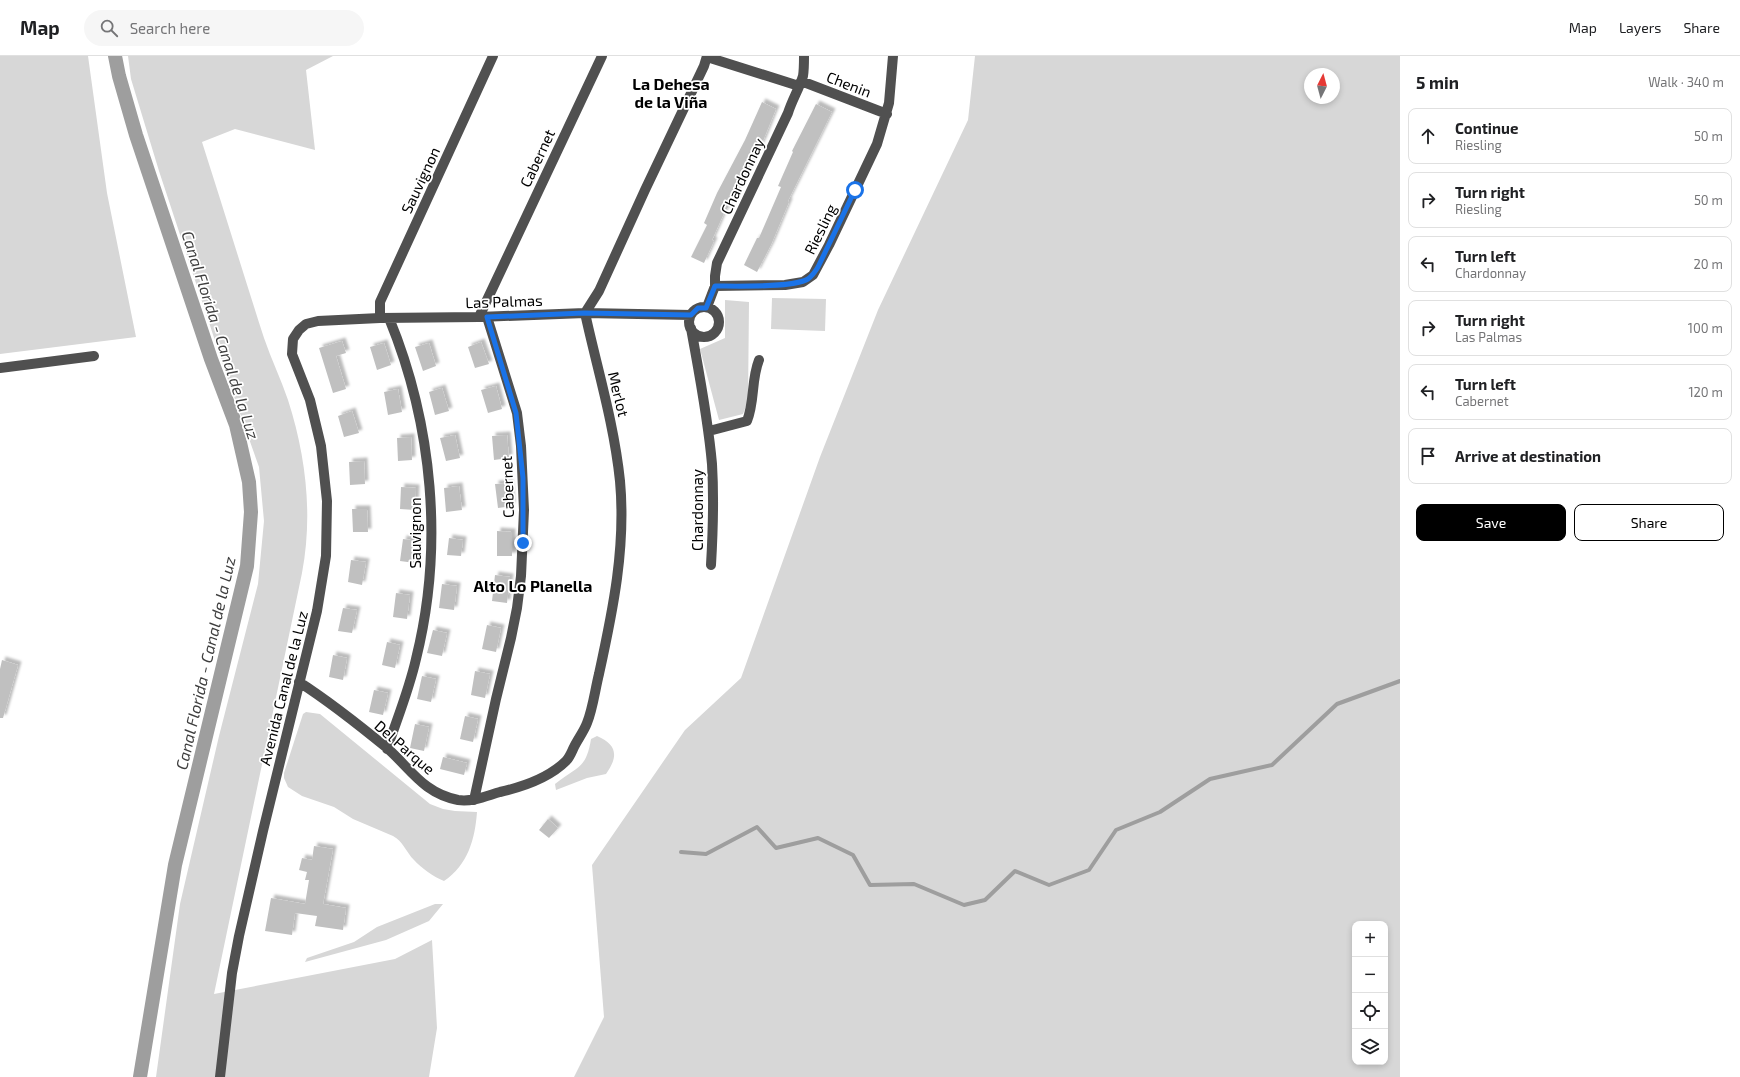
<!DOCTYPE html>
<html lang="en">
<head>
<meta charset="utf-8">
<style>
	body { margin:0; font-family:"Exo 2",sans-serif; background:#f6f6f6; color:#202124 }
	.controls { position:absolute; right:12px; bottom:12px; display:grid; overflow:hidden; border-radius:8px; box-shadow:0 2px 6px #0003 }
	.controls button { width:36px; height:36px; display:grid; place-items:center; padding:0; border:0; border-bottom:1px solid #e0e0e0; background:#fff; color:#202124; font:20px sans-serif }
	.compass { position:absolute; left:1304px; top:12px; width:36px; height:36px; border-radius:50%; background:#fff; box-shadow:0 2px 6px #0003; rotate:6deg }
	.stop { position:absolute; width:12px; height:12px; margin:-9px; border:3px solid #1a73e8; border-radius:50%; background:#fff }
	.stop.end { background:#1a73e8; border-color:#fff; box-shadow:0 1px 4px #0008 }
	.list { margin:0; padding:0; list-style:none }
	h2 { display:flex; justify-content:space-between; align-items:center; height:52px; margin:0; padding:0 16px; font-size:17px }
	h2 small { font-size:13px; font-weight:400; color:#757577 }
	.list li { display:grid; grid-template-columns:26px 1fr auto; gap:12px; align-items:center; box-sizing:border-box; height:56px; margin:0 8px 8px; padding:0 8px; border:1px solid #e0e0e0; border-radius:8px }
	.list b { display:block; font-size:15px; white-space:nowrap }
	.list p { margin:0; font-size:13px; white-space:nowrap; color:#757577 }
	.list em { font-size:13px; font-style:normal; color:#757577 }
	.actions { display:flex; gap:8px; padding:12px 16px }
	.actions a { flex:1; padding:9px 0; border:1px solid #000; border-radius:8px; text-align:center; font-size:14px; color:#000 }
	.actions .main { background:#000; color:#fff }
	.icon { flex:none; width:22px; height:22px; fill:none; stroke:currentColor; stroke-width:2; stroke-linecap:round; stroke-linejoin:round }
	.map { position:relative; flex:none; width:1400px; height:1021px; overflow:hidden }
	header { display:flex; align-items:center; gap:24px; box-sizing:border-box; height:56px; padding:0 20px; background:#fff; border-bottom:1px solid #e0e0e0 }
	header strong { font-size:19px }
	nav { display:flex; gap:22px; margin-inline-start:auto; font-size:14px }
	.search { width:280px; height:36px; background:#f6f6f6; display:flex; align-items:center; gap:10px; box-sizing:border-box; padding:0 14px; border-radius:22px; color:#757577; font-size:15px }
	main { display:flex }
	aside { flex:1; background:#fff }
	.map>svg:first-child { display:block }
	.green { fill:#d7d7d7; fill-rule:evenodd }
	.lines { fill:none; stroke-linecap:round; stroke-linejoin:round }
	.stream { stroke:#9e9e9e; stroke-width:4 }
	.canal { stroke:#9e9e9e; stroke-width:14 }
	.building { fill:#c0c0c0; filter:url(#shadow) }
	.minor { stroke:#505050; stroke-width:10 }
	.route { stroke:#1a73e8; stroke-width:5 }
	.labels { text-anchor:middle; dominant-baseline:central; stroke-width:3.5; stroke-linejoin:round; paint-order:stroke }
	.street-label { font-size:15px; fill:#000; stroke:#fff }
	.neighbourhood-label { font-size:16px; font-weight:bold; fill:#000; stroke:#fff }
	.water-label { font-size:16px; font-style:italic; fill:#3f3f3f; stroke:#fff }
</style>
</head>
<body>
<header>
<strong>Map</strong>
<div class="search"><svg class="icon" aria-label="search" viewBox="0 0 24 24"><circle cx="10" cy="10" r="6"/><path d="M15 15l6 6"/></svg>Search here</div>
<nav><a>Map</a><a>Layers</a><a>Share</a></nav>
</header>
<main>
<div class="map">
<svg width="1400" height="1021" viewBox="0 0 1400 1021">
	<defs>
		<filter id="shadow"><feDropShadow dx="3.5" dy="-3.5" stdDeviation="1" flood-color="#0004"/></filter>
	</defs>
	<rect width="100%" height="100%" fill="#fff"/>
	<path class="green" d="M 0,0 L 88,0 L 107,137 L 136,281 L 0,298 Z
		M 128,0 L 333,0 L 306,14 L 315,94 L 235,73 L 202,86 C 223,151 243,217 264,282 C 271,303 281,323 288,344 C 306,400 313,459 302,517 L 214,938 L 395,903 L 432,884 L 437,972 L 429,1021 L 156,1021 L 180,848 L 219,680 L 258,528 L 264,465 L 259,411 L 225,315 L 159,115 L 131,23 Z
		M 975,0 L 1400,0 L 1400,1021 L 574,1021 L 604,961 L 592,809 L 685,674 L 741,622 L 820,401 L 878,254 L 968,64 ZM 1310,18 L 1334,18 L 1334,42 L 1310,42 ZM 1355,868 L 1385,868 L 1385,1006 L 1355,1006 Z
		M 772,242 L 826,243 L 825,275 L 771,273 Z
		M 725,244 L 749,246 L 748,345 L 743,358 L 719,364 L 700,293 L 725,282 Z
		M 306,656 L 320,658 L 430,748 L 443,753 L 455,755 L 477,756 C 475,783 468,809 444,825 C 434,821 421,812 414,804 C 406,796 403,785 393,780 L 353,763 L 334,751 L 302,740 L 288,731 L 284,722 L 284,717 L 303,658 Z
		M 597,680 C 618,689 618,701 606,718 L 587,722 L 556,734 L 555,728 C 577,710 586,714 591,683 Z
		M 435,848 L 443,848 L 429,865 L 386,884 L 305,906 L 307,902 L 354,886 L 377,871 Z"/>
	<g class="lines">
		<path class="stream" d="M 681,796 L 706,798 L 757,771 L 776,792 L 818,782 L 853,799 L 870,829 L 914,828 L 964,849 L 985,844 L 1015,815 L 1049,829 L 1089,814 L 1116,774 L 1160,756 L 1210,723 L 1272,709 L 1337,648 L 1400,625"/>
		<path class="canal" d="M 115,0 L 119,20 L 136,79 L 211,303 L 236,369 L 249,426 L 251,456 L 247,510 L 175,809 L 140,1021"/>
	</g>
	<path class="building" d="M 762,46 L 776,53 L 763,85 L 726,155 L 725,155 L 712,184 L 714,185 L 704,207 L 691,201 L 707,169 L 704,167 L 717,137 L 745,84 Z
		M 816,48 L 832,56 L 788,145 L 789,146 L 771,189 L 757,216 L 744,209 L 757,182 L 759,182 L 781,131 L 778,130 L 793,96 L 792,95 Z
		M 342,285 L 346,297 L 336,300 L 346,333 L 333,337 L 319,292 Z
		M 481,286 L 489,308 L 475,312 L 468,291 Z
		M 384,287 L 391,309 L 377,314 L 370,291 Z
		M 429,287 L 436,310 L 423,315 L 415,291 Z
		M 496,330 L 502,353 L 488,357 L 481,334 Z
		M 442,332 L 449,355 L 435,359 L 429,336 Z
		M 398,333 L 402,356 L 388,359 L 384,336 Z
		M 352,355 L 359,377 L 344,381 L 338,360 Z
		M 455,379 L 460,402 L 446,405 L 440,382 Z
		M 507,379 L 509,402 L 494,404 L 492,380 Z
		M 411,381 L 412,404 L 398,405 L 397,382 Z
		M 364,405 L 365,428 L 350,429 L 349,406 Z
		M 510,427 L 512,450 L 498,452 L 495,428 Z
		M 459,430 L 462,454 L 446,456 L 444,432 Z
		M 401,431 L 416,432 L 415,454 L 400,453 Z
		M 352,453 L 367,453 L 368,476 L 353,476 Z
		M 497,475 L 512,476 L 512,500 L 497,500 Z
		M 449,482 L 463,484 L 461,500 L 447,499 Z
		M 403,483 L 418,485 L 415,507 L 400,505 Z
		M 351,504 L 366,506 L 362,529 L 348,526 Z
		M 495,519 L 510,521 L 507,547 L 492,545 Z
		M 442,528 L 457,530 L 454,554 L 439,552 Z
		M 396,537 L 410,539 L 407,563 L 393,561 Z
		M 343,552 L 357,554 L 352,577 L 338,575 Z
		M 487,569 L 501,572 L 496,596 L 482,593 Z
		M 433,574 L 447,577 L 442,600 L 427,597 Z
		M 387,586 L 400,589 L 395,612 L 382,609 Z
		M 333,599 L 347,602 L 343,624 L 329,621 Z
		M 2,604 L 18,609 L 3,662 L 0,662 L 0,613 Z
		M 475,615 L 490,618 L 485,642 L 471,639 Z
		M 422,620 L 436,623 L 431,646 L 417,643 Z
		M 374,634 L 388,637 L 383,659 L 369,656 Z
		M 465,660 L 478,663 L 473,686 L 460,683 Z
		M 415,668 L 429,671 L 424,695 L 410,692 Z
		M 443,701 L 467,707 L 464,719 L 440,713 Z
		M 548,763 L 558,772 L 549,782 L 539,774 Z
		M 314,790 L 333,793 L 323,848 L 346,852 L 343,874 L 315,870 L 317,860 L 295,857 L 292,879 L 265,875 L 271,842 L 305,848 L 309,824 L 305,824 L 307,816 L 299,814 L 302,802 L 312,804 Z"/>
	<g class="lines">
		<path class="minor" d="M 707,1 L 799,30
			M 801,25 L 887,58
			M 715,230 L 785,229 L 803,226 L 813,219 L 829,189 L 877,88 L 889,47 L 893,0
			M 707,251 L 715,230 L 715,220 L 717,207 L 788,57 C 792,44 799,33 803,20 C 804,14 804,6 804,0
			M689 266a15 15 0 1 1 30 0a15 15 0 1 1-30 0Z
			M 479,261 L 602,0
			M 380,262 L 380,246 L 493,0
			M 691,272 C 699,317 708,362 712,408 C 714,441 713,475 711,509
			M 0,312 L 94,300
			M 709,375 L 747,365 C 755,345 751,324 759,304
			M 299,626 C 330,646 359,669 387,692 C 411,713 423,737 458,744 C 473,746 486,740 500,736 C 522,731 550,721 566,705 C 570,701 572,695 574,691 C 578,683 584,675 587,667 C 593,652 595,634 599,618 C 613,554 626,491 620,425 C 614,367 597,312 585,257 L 599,235 L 645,134 L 704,10 L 707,0
			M 387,693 C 397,663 409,634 416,603 C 444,491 433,369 389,262
			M 474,744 L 496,643 L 511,582 L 517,552 L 521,520 L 524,454 L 521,390 L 517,357 L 487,261
			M 220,1021 L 232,917 L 239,880 L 263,775 L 317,555 L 326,500 L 327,445 L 321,390 L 310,344 L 292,298 L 293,283 L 299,274 L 306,268 L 318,265 L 380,262 L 479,261 L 585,257 L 691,259"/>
	</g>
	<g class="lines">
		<path class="route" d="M 523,487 L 523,422 L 516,357 L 487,261 L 584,257 L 691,259 L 698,252 L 706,252 L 715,230 C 734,230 793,232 808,223 C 812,220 815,216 818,211 L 855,134"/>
	</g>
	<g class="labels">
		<g class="street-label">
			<text transform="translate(849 28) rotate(21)">Chenin</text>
			<text transform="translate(537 102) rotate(-65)">Cabernet</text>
			<text transform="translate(742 120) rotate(-65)">Chardonnay</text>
			<text transform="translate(420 124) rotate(-65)">Sauvignon</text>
			<text transform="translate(820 173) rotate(-64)">Riesling</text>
			<text transform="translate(504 245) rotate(-2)">Las Palmas</text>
			<text transform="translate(619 338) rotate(76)">Merlot</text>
			<text transform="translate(507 431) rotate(-92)">Cabernet</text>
			<text transform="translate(697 454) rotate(-90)">Chardonnay</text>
			<text transform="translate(415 477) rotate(-90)">Sauvignon</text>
			<text transform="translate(283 632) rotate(-76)">Avenida Canal de la Luz</text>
			<text transform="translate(405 691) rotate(41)">Del Parque</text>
		</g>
		<g class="neighbourhood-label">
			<text x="671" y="27">La Dehesa<tspan x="671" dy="18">de la Viña</tspan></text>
			<text x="533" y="529">Alto Lo Planella</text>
		</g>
		<g class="water-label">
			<text transform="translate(221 279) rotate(72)">Canal Florida - Canal de la Luz</text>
			<text transform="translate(205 607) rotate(-77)">Canal Florida - Canal de la Luz</text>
		</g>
	</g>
</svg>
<div class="controls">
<button>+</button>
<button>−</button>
<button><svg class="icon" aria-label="locate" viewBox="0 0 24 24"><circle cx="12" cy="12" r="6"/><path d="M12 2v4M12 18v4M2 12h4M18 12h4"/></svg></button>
<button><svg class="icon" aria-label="layers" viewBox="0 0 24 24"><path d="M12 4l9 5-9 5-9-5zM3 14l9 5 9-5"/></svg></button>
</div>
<svg class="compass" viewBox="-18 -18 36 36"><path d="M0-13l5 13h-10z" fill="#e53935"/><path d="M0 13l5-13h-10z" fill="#757577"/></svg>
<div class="stop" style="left:855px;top:134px"></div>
<div class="stop end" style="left:523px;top:487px"></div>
</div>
<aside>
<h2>5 min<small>Walk · 340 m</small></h2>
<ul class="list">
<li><svg class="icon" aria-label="ahead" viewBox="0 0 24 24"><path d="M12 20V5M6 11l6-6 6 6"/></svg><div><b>Continue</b><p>Riesling</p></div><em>50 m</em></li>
<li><svg class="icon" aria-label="right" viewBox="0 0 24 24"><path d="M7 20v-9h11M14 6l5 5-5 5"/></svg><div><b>Turn right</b><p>Riesling</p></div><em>50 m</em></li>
<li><svg class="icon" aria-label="left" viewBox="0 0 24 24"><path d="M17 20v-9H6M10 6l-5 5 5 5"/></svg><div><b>Turn left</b><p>Chardonnay</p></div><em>20 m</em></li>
<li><svg class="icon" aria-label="right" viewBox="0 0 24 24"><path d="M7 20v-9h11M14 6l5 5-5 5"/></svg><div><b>Turn right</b><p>Las Palmas</p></div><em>100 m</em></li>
<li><svg class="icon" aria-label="left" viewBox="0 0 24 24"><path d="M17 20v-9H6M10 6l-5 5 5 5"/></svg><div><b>Turn left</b><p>Cabernet</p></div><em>120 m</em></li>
<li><svg class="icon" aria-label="arrive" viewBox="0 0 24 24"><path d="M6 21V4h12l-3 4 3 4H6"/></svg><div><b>Arrive at destination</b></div></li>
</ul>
<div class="actions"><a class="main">Save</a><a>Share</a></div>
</aside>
</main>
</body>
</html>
